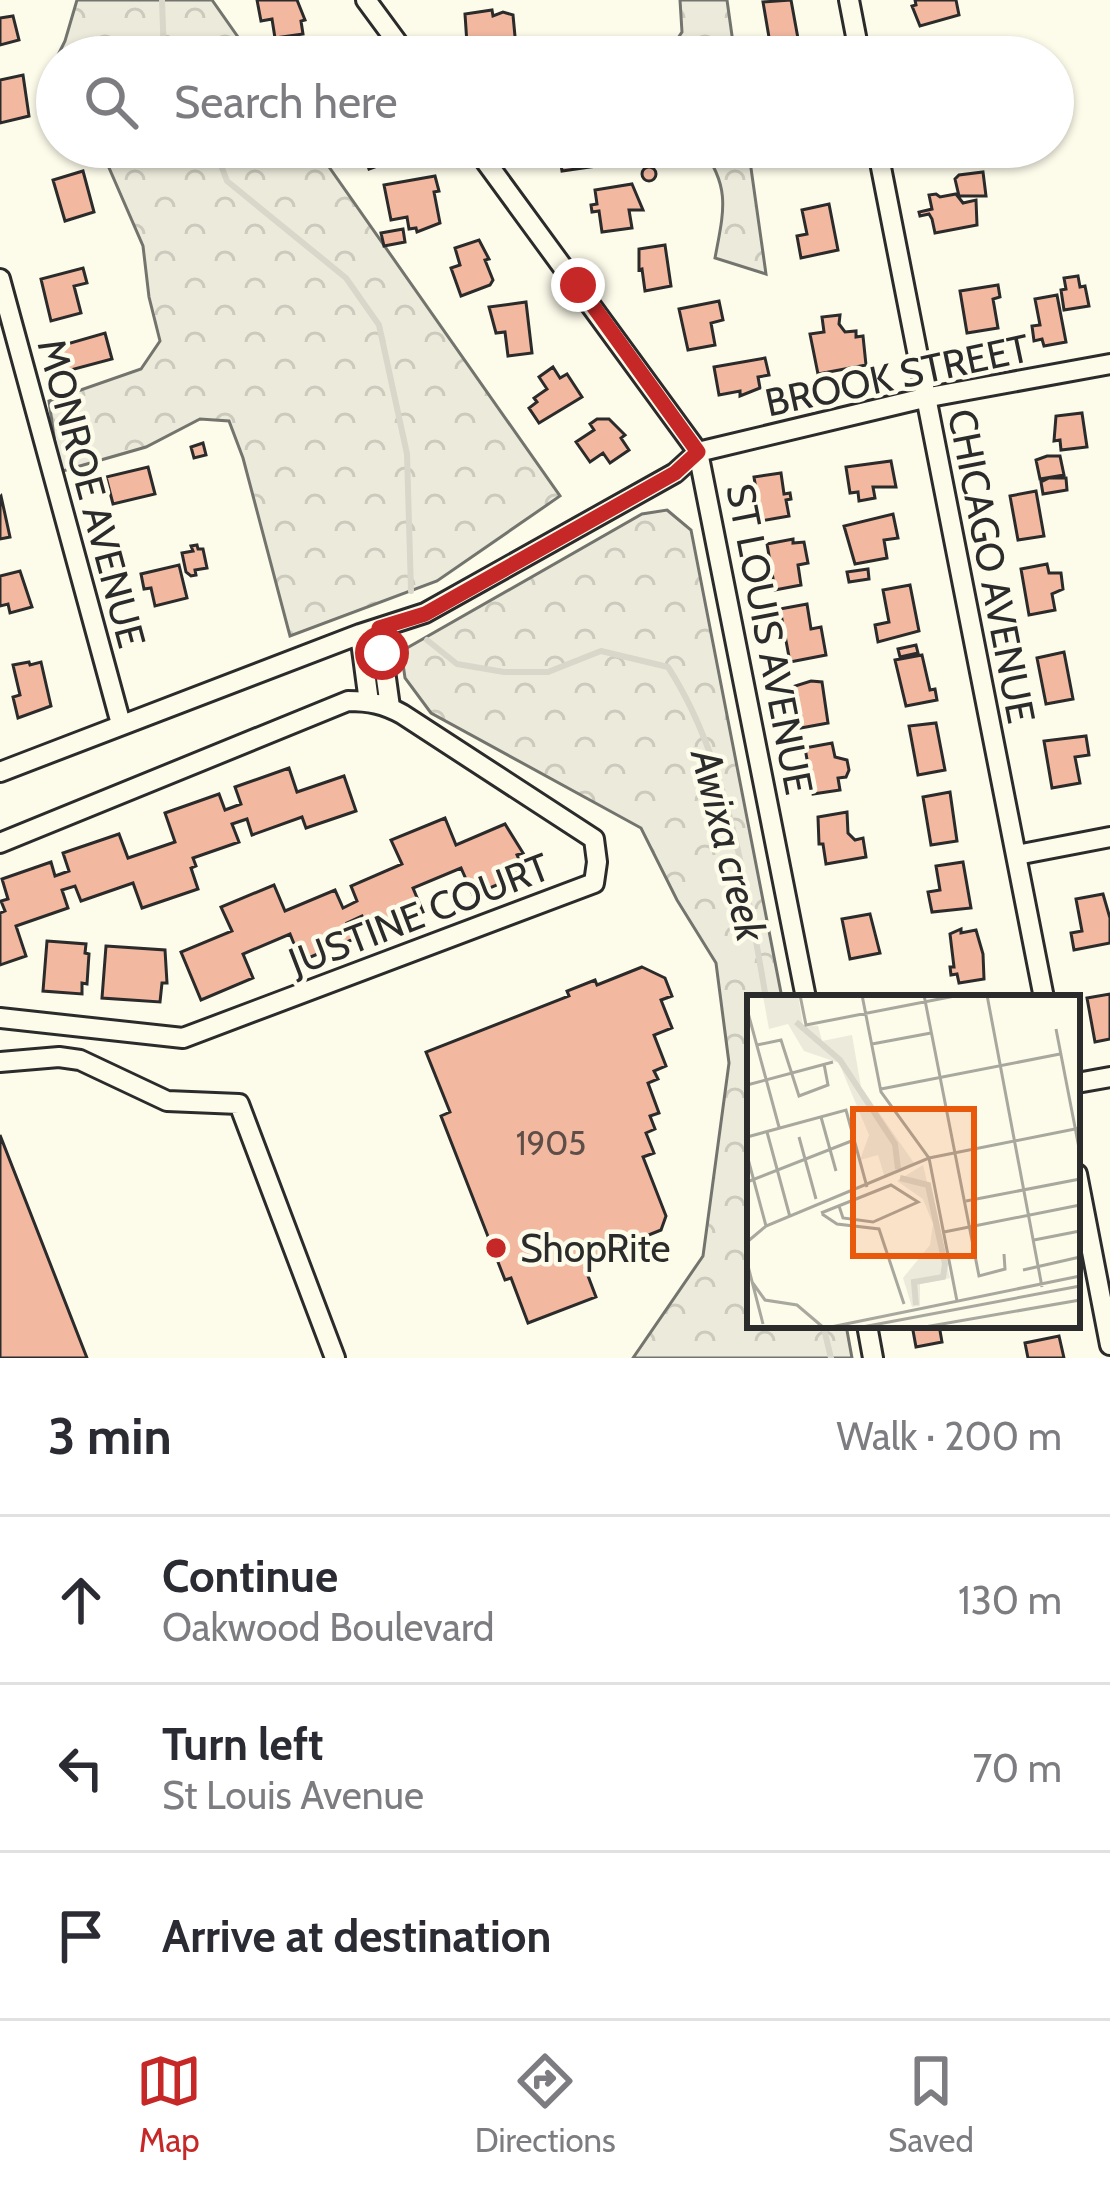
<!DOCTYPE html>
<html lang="en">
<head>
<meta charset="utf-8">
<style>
	body { margin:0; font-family:Cabin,sans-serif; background:#f7f7f7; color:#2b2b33 }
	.stop { position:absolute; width:36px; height:36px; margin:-27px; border:9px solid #c62828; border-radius:50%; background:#fff }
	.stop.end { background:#c62828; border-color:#fff; box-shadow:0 3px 12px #0008 }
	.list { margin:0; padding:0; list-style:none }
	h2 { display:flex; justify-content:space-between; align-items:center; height:156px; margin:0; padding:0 48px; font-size:51px }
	h2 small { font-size:39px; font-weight:400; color:#7c7c81 }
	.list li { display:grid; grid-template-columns:78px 1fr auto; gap:36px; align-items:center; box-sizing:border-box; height:168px; padding:0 48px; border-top:3px solid #e1e1e2 }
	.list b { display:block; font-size:45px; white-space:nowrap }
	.list p { margin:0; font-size:39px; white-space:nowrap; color:#7c7c81 }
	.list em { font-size:39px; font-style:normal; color:#7c7c81 }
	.icon { flex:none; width:66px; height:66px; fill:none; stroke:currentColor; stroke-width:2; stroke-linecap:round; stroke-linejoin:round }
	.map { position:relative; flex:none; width:1110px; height:1358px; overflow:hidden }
	.search { position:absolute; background:#fff; box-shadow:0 3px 9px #0004; left:36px; right:36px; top:36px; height:132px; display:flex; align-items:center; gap:30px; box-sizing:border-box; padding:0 42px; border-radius:66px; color:#7c7c81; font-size:45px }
	.sheet { height:660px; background:#fff }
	nav { display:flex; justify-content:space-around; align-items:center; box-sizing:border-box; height:168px; border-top:3px solid #e1e1e2; background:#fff; font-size:33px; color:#7c7c81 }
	nav a { display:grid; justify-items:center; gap:6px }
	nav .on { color:#c62828 }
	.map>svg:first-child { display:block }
	.forest { fill:url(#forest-crowns); stroke:#74746e; stroke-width:3 }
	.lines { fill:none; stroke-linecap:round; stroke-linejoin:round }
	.stream { stroke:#d8d7c9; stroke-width:6 }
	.building { fill:#f2b8a0; stroke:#2b2b2b; stroke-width:3 }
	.minor-casing { stroke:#2b2b2b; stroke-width:24 }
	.minor { stroke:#fdfbea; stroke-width:18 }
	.route { stroke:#c62828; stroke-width:15 }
	.poi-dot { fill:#c62828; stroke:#fdfbea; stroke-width:4.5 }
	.labels { text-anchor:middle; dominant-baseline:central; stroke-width:9; stroke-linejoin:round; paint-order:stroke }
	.number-label { font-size:33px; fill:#5d4e48 }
	.street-label { font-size:39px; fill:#2b2b2b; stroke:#fdfbea }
	.poi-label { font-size:39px; fill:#2b2b2b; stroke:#fdfbea; text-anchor:start }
	.water-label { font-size:42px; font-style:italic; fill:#2b2b2b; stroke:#fdfbea }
	.inset-river { fill:none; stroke:#d8d7c9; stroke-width:6 }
	.inset-road { fill:none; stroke:#a9a89e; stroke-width:3 }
	.view { fill:#e8590c; fill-opacity:0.15; stroke:#e8590c; stroke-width:6 }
	.inset-edge { fill:none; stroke:#2b2b2b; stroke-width:6 }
</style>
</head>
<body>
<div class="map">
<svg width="1110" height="1358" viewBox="0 0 1110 1358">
	<defs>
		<pattern id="forest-crowns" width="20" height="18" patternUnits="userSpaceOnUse" patternTransform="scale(3)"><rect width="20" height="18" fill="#ecebdb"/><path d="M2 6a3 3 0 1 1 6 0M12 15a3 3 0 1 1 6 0" fill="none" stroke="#cbcabc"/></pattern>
	</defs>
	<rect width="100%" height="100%" fill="#fdfbea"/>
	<path class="forest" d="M 77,0 L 212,0 L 252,57 L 57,57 L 57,87 L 51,69 L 65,41 Z
		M 680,0 L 727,0 L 735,57 L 665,57 L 682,32 Z
		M 100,147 L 315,147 L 560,496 L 437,581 L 290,636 L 243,458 L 229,421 L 200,419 L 146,447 L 59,472 L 49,401 L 141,369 L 160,341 L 149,297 L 143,246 Z
		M 701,147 L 748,147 L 766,274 L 715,258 C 724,210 731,187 701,147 Z
		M 667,510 L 691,530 L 782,998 L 750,998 L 750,1325 L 846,1325 L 852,1358 L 633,1358 L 703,1256 L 729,1063 L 716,963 L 677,900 L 641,828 L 431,713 L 405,678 L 403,664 L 407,648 L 642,514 Z"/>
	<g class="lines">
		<path class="stream" d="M 162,0 L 164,57
			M 214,147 L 227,181 L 346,278 L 379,325 L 407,454 L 411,591
			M 427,640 L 457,664 L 504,672 L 548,672 L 601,651 L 668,667 C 728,759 747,891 766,998
			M 823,1325 L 831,1358"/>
	</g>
	<path class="building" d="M 257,0 L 297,0 L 305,20 L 301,21 L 303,34 L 275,38 L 272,19 L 261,21 Z
		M 791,0 L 799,44 L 771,49 L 763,2 Z
		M 915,0 L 956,0 L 959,15 L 920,26 L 912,6 L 916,5 Z
		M 492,10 L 493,16 L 503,12 L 513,15 L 516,47 L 473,54 L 471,43 L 467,44 L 465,14 Z
		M 13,16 L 19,40 L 0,45 L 0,18 Z
		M 952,49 L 953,57 L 923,57 L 923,55 Z
		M 23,75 L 29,116 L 0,123 L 0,80 Z
		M 361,147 L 399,147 L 402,157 L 369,169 Z
		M 558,147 L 601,147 L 604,165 L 562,171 Z
		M 782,147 L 817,147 L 817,150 L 784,156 Z
		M 940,147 L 970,147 L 972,159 L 944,164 Z
		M 666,152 L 668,162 L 646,167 L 644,157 Z
		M642 174a7 7 0 1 1 14 0a7 7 0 1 1-14 0Z
		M 83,171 L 94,212 L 65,221 L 53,180 Z
		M 983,172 L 986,196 L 959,196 L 955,179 L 959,175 Z
		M 435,176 L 439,191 L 434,192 L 440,223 L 417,232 L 416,228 L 409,229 L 407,217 L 391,220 L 384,185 Z
		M 632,184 L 643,210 L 629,210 L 632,228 L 602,232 L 599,211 L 592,212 L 591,205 L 597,204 L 595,190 Z
		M 936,194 L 940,197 L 956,194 L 963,203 L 976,200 L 977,225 L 935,233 L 932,219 L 929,214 L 920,216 L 919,212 L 932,209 L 929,195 Z
		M 829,204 L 838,250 L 801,258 L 797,236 L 807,234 L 802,210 Z
		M 403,229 L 405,242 L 384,246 L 381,233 Z
		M 479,240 L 489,259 L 485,260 L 493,280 L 490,285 L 461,296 L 451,268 L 460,265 L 455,248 Z
		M 665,245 L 671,286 L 645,291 L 642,269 L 639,270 L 639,249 Z
		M 83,268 L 87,283 L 74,286 L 81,313 L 51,321 L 41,279 Z
		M 1078,276 L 1080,287 L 1085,286 L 1089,306 L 1064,310 L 1061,290 L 1066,289 L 1064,278 Z
		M 998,285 L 1000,297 L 993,299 L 998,328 L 967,333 L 960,291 Z
		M 1057,295 L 1066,342 L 1044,346 L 1042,339 L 1034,341 L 1032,326 L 1040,325 L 1035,299 Z
		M 719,301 L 723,320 L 711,323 L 715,345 L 688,350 L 679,309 Z
		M 526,302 L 532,353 L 508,356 L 505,332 L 496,333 L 489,307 Z
		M 840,315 L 839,324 L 845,332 L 856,331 L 856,337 L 863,336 L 866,365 L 818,374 L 810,334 L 824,332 L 822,317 Z
		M 105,333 L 112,359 L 67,371 L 60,346 Z
		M 765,358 L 769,375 L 758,377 L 760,388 L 740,396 L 740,391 L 719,395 L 714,367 Z
		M 553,367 L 560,378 L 567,374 L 582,397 L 539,423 L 529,408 L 537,402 L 534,398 L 547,389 L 539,377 Z
		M 1082,413 L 1087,447 L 1061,450 L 1060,440 L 1054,441 L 1056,416 Z
		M 597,419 L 609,419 L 625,435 L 621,438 L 629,450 L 610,463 L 603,453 L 590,462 L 576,442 L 594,430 L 590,424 Z
		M 203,443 L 206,455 L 194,458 L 191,447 Z
		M 1047,456 L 1060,456 L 1064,475 L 1040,479 L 1036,460 Z
		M 891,461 L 896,487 L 873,487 L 875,498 L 859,501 L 858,492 L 850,493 L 846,467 Z
		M 148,467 L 155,494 L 113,504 L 106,477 Z
		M 781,473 L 784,494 L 790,493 L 791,499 L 786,500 L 789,516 L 761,521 L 754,477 Z
		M 1049,478 L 1066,478 L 1067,490 L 1043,494 L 1041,482 Z
		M 1036,491 L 1044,536 L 1018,540 L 1010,496 Z
		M 1,496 L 10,537 L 0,539 L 0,497 Z
		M 893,514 L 898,538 L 884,540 L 887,558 L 855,564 L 844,526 Z
		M 793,539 L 793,543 L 804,542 L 808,563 L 798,565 L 801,585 L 775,590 L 767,544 Z
		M 197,545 L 198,549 L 203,549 L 207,568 L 195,570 L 196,575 L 191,576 L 186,572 L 182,553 L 193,551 L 191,546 Z
		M 1047,564 L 1049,573 L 1061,573 L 1063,589 L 1052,594 L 1055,610 L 1029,615 L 1021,569 Z
		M 179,565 L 187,598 L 155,606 L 151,588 L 144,589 L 141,574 Z
		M 868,569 L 869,579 L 849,582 L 847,572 Z
		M 20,571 L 32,607 L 10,613 L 8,604 L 0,606 L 0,576 Z
		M 910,585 L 919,631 L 878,642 L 875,625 L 889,622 L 883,590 Z
		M 807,604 L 811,629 L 821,627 L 826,655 L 790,662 L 780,609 Z
		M 916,645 L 918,653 L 900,657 L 898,649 Z
		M 1064,652 L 1073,699 L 1046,704 L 1037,658 Z
		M 922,655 L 930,690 L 935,689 L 937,700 L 906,706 L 895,660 Z
		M 29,662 L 30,665 L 41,662 L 51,706 L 18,718 L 13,697 L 20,695 L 13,665 Z
		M 811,681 L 822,682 L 828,723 L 801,728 L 799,709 L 790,710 L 789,700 L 796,699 L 795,686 Z
		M 936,723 L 945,770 L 918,775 L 909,726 Z
		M 1086,736 L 1089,755 L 1075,757 L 1080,783 L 1052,788 L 1044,741 Z
		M 832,743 L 835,757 L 847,760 L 849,770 L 846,777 L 838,778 L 840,790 L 813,794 L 805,748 Z
		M 289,768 L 297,792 L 344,776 L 356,811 L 306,828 L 302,817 L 252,835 L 247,819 L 232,824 L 239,842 L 193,858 L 196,866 L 191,868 L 198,889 L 142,908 L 133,883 L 81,901 L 75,886 L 62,890 L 68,908 L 16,926 L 26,956 L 0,965 L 0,913 L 5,911 L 1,901 L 8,899 L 2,879 L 51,862 L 55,876 L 69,871 L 63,853 L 119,834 L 128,858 L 175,842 L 165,813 L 219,794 L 225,810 L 241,804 L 235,787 Z
		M 950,792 L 957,841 L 931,845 L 923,797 Z
		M 847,812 L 848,833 L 855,840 L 863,838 L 866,857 L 826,864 L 823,844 L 819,844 L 818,817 Z
		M 445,818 L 456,845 L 505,824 L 523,853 L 517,855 L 525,873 L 473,895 L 461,868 L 413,888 L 423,912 L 370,934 L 362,916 L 347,923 L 354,939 L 301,961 L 290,934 L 243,954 L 253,978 L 201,1000 L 181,952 L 232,931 L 221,907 L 274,885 L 285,911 L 335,890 L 343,908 L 357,901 L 351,886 L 402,864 L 391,840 Z
		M 963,862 L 971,908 L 932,912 L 928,892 L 940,890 L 936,866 Z
		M 1103,894 L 1110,918 L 1110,943 L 1074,950 L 1071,933 L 1082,931 L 1076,899 Z
		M 870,914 L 880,953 L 850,959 L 842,919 Z
		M 961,929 L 961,933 L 976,930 L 983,954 L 984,979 L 959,983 L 957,974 L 951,975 L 950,967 L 954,967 L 950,934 Z
		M 47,941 L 86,944 L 85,953 L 89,954 L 87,984 L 82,983 L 82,994 L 43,991 Z
		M 106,946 L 165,950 L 167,983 L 162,983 L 160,1002 L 102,998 Z
		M 642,967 L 665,978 L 672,996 L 661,1000 L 672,1028 L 654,1035 L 666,1066 L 654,1071 L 658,1079 L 648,1083 L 659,1113 L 650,1116 L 655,1129 L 646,1133 L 654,1153 L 643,1157 L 666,1216 L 661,1230 L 589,1259 L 592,1265 L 585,1268 L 596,1297 L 528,1323 L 511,1278 L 505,1280 L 441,1116 L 450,1112 L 426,1052 L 569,996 L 567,991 L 595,980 L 597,985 Z
		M 1110,994 L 1110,1039 L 1095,1042 L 1087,998 Z
		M 0,1135 L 87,1358 L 0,1358 Z
		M 912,1325 L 939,1325 L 942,1342 L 916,1347 Z
		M 1059,1336 L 1064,1358 L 1028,1358 L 1025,1343 Z"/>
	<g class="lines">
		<defs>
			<path id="minor" d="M 366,0 L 408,57
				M 849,0 L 860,57
				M 475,147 L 698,452 L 806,998
				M 877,147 L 1044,998
				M 0,279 L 121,724
				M 379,628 L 390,707
				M 360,634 L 369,702
				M 0,772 L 360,634 L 425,613 L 675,473 L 698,452 L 924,398 L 1110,364
				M 0,843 L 348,701 C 369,701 384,704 402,714 L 594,839 L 597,862 L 594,883 L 183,1038 L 0,1018
				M 1017,855 L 1110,837
				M 0,1062 L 59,1057 L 80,1060 L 167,1101 L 239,1104 L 335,1358
				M 1077,1083 L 1110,1077
				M 1077,1174 L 1110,1345
				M 867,1325 L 873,1358"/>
		</defs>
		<use href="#minor" class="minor-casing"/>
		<use href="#minor" class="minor"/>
	</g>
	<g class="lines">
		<path class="route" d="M 382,653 L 379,628 L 425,614 L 675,473 L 698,452 L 578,285"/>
	</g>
	<circle class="poi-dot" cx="496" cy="1248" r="12"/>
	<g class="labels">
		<g class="number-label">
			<text x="551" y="1143">1905</text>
		</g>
		<g class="street-label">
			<text transform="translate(897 375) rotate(-12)">BROOK STREET</text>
			<text transform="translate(92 493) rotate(75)">MONROE AVENUE</text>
			<text transform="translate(992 566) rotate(79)">CHICAGO AVENUE</text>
			<text transform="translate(770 639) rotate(79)">ST LOUIS AVENUE</text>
			<text transform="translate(419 914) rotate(-21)">JUSTINE COURT</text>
		</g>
		<g class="poi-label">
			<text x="520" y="1248">ShopRite</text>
		</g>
		<g class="water-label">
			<text transform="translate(729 845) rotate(76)">Awixa creek</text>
		</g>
	</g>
	<g transform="translate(747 995)">
		<rect width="333" height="333" fill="#fdfbea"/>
		<path d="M 51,0 L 56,30 L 71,31 L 75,46 L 105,40 L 114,92 L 167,168 L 138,183 L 131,160 L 113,165 L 122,140 L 92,68 L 57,56 L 41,29 L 22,34 L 16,1 ZM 176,170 L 203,283 L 173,289 L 173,311 L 165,312 L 156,283 L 183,250 L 186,229 L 176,204 L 150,186 Z" fill="#ecebdb"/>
		<path class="inset-river" d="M 49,27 L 93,65 L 148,149 L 151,174M 153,183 L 181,190 L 198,269 L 196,282 L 167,287 L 169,310"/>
		<path class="inset-road" d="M 53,0 L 59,30 L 213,0M 115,0 L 134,97 L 182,163 L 210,306M 177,0 L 232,281 L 258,274 L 257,259M 240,0 L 295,292M 0,14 L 32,132M 309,34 L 333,158M 125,49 L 184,38M 10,50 L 34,45 L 52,101 L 81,90 L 77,69M 0,90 L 86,67M 134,94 L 313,59M 74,122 L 89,176M 20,137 L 43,222M 0,142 L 99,115 L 120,192M 52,142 L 69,204M 0,160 L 19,231M 0,187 L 107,145M 219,206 L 333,184M 74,218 L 144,190 L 171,207 L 126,227 L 96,223 L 92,211M 75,219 L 90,229 L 132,234 L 157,309M 197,237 L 333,210M 287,245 L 333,236M 0,247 L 19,231 L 182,163 L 333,133M 0,267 L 16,329M 276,275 L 333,262M 5,287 L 18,305 L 50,310 L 77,333M 79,333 L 333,281M 110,333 L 333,291M 172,333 L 333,305"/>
		<path class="view" d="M 106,114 L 227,114 L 227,261 L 106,261 Z"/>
		<rect width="333" height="333" class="inset-edge"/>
	</g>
</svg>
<div class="stop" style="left:382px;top:653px"></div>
<div class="stop end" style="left:578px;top:285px"></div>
<div class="search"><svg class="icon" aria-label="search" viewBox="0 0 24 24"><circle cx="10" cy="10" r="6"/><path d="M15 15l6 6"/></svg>Search here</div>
</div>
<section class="sheet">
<h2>3 min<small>Walk · 200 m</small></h2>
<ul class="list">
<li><svg class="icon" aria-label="ahead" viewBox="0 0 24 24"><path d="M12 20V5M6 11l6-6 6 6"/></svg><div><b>Continue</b><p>Oakwood Boulevard</p></div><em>130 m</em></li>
<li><svg class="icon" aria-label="left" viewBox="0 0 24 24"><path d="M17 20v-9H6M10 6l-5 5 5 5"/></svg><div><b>Turn left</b><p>St Louis Avenue</p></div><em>70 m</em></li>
<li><svg class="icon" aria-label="arrive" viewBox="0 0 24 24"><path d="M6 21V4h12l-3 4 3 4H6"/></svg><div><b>Arrive at destination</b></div></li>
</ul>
</section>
<nav>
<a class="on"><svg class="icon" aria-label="map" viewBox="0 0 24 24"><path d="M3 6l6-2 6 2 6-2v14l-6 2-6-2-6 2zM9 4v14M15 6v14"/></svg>Map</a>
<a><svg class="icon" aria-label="directions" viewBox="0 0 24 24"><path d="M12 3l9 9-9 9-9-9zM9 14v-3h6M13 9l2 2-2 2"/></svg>Directions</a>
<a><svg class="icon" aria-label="saved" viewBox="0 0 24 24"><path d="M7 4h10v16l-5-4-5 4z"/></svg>Saved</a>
</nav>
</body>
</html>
